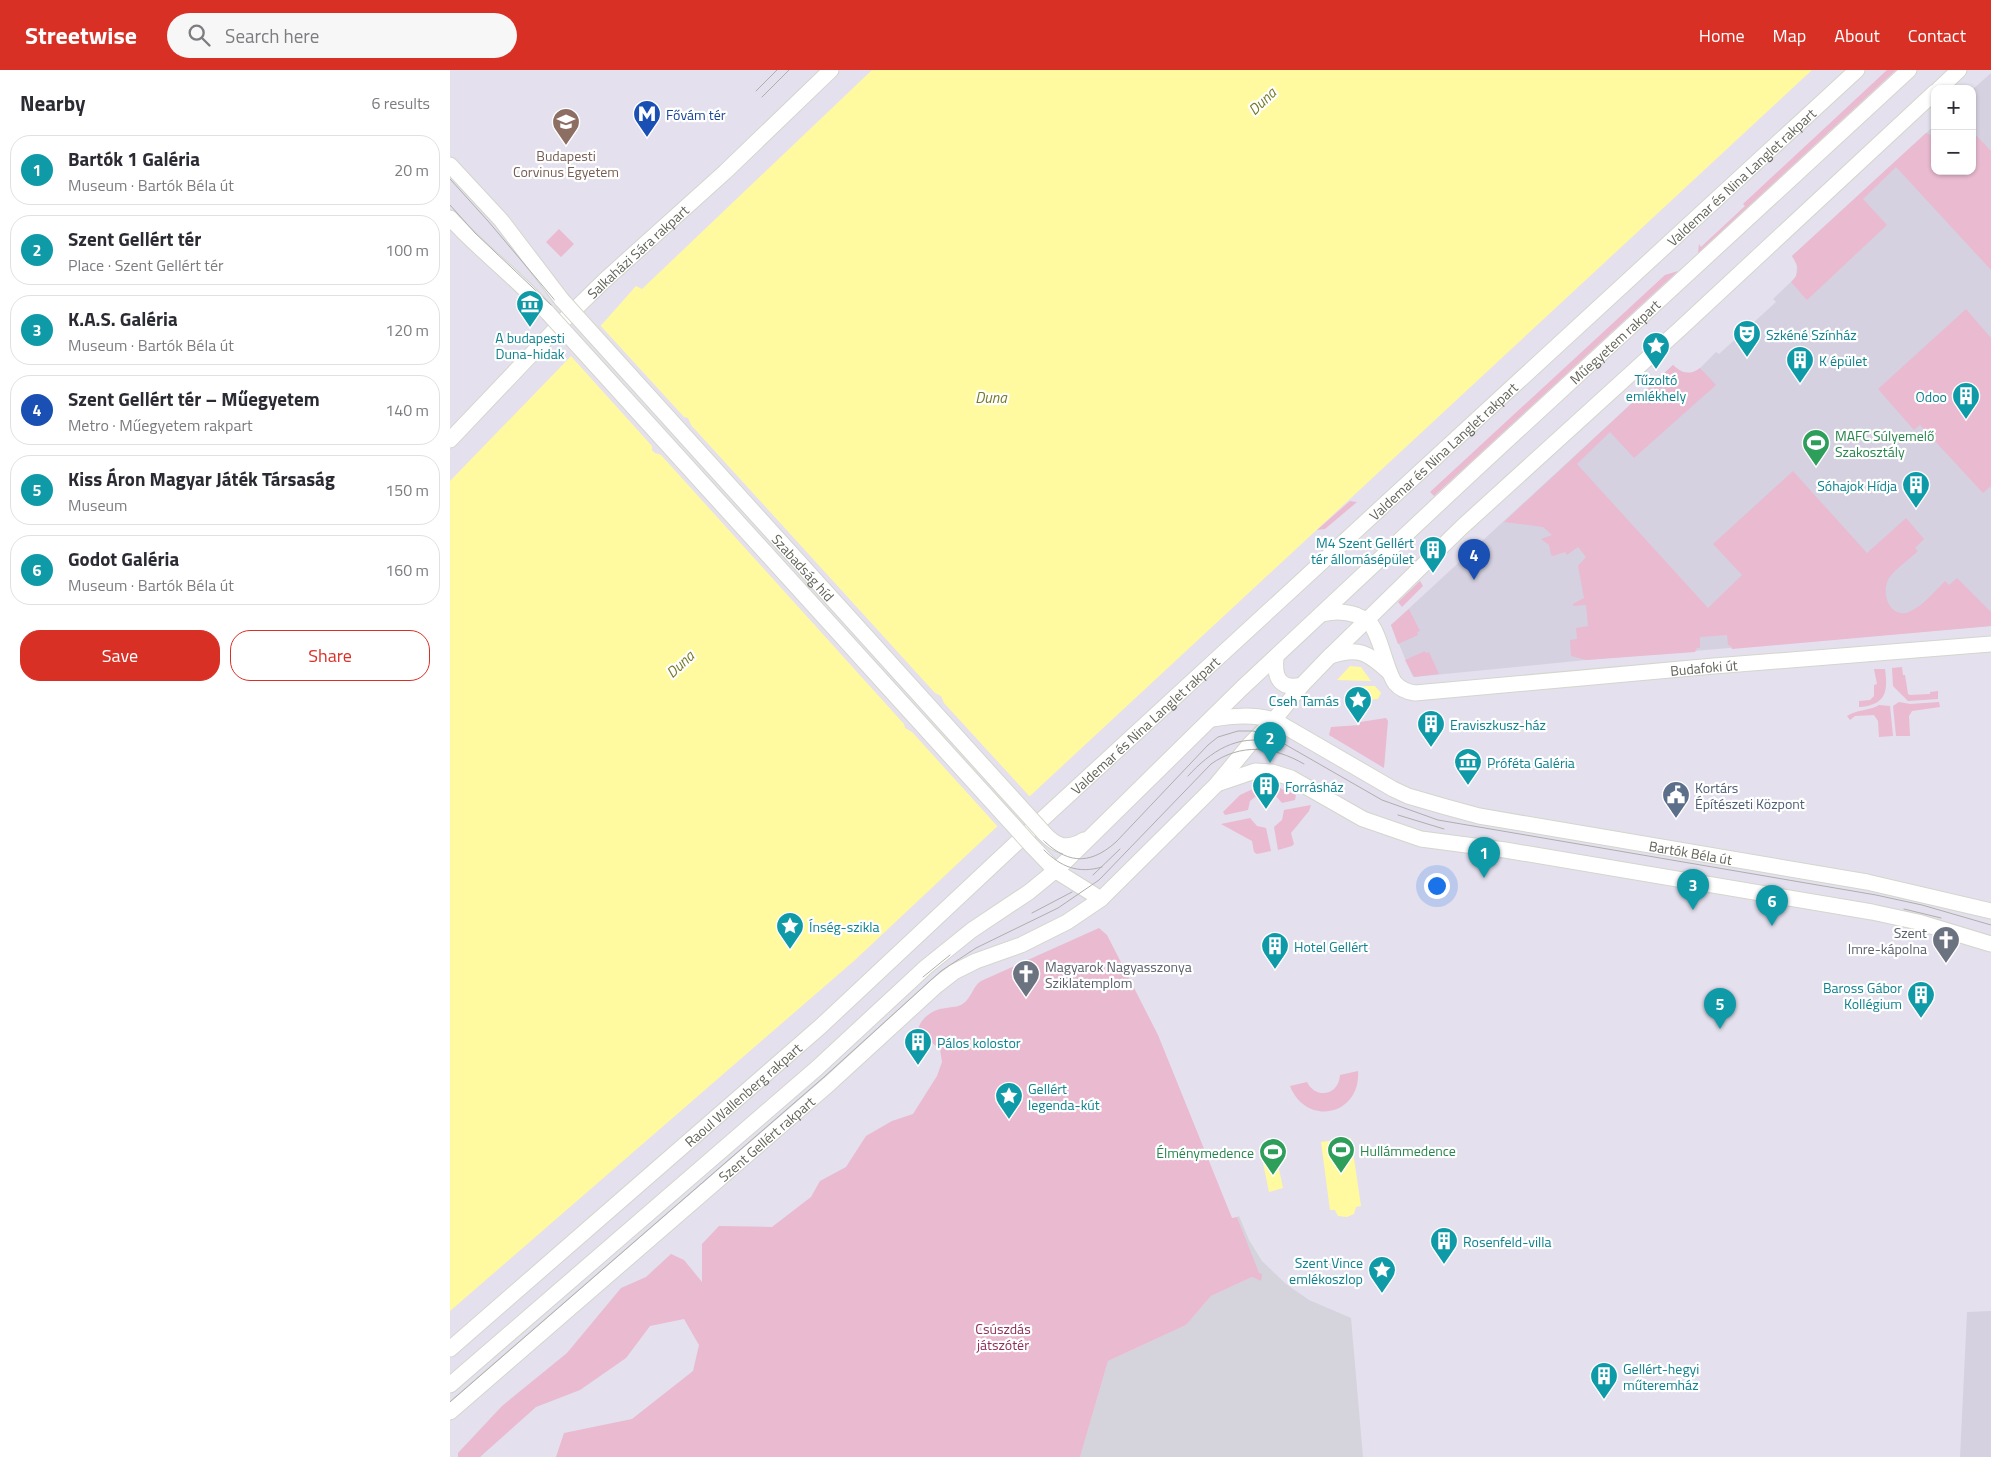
<!DOCTYPE html>
<html lang="en">
<head>
<meta charset="utf-8">
<style>
	body { margin:0; font-family:"Titillium Web",sans-serif; background:#f7f7f7; color:#2b2b33 }
	.controls { position:absolute; right:15px; top:15px; display:grid; overflow:hidden; border-radius:10px; box-shadow:0 1px 4px #0004 }
	.controls button { width:45px; height:45px; display:grid; place-items:center; padding:0; border:0; border-bottom:1px solid #e1e1e2; background:#fff; color:#2b2b33; font:25px sans-serif }
	.you { position:absolute; left:986px; top:815px; width:18px; height:18px; margin:-12px; border:4px solid #fff; border-radius:50%; background:#1a73e8; box-shadow:0 0 0 8px #1a73e833 }
	.badge { display:grid; place-items:center; width:32px; height:32px; border-radius:50%; background:#d93025; color:#fff; font-size:16px; font-weight:700 }
	.pin { position:absolute; translate:-50% -41px; filter:drop-shadow(0 1px 2px #0008) }
	.pin::after { content:''; position:absolute; top:26px; width:18px; height:15px; background:inherit; clip-path:polygon(0 0,100% 0,50% 100%) }
	.list { margin:0; padding:0; list-style:none }
	h2 { display:flex; justify-content:space-between; align-items:center; height:65px; margin:0; padding:0 20px; font-size:21px }
	h2 small { font-size:16px; font-weight:400; color:#7c7c81 }
	.list li { display:grid; grid-template-columns:32px 1fr auto; gap:15px; align-items:center; box-sizing:border-box; height:70px; margin:0 10px 10px; padding:0 10px; border:1px solid #e1e1e2; border-radius:20px }
	.list b { display:block; font-size:19px; white-space:nowrap }
	.list p { margin:0; font-size:16px; white-space:nowrap; color:#7c7c81 }
	.list em { font-size:16px; font-style:normal; color:#7c7c81 }
	.actions { display:flex; gap:10px; padding:15px 20px }
	.actions a { flex:1; padding:11px 0; border:1px solid #d93025; border-radius:20px; text-align:center; font-size:18px; color:#d93025 }
	.actions .main { background:#d93025; color:#fff }
	.icon { flex:none; width:28px; height:28px; fill:none; stroke:currentColor; stroke-width:2; stroke-linecap:round; stroke-linejoin:round }
	.map { position:relative; flex:none; width:1541px; height:1387px; overflow:hidden }
	header { display:flex; align-items:center; gap:30px; box-sizing:border-box; height:70px; padding:0 25px; background:#d93025; color:#fff }
	header strong { font-size:24px }
	nav { display:flex; gap:28px; margin-inline-start:auto; font-size:18px }
	.search { width:350px; height:45px; background:#f7f7f7; display:flex; align-items:center; gap:12px; box-sizing:border-box; padding:0 18px; border-radius:28px; color:#7c7c81; font-size:19px }
	main { display:flex }
	aside { flex:1; background:#fff }
	.map>svg:first-child { display:block }
	.industrial { fill:#d5d3dc }
	.education { fill:#d6d1e0 }
	.green { fill:#e9bad0 }
	.water { fill:#fffa9f }
	.pier { fill:#e4e0ee }
	.lines { fill:none; stroke-linecap:round; stroke-linejoin:round }
	.secondary-casing { stroke:#d4d6cb; stroke-width:17 }
	.secondary { stroke:#fff; stroke-width:15 }
	.tram { stroke:#aeafac; stroke-width:1 }
	.secondary-bridge-casing { stroke:#d4d6cb; stroke-width:17; stroke-linecap:butt }
	.secondary-bridge { stroke:#fff; stroke-width:15 }
	.labels { text-anchor:middle; dominant-baseline:central; stroke-width:4.5; stroke-linejoin:round; paint-order:stroke }
	.transit-label { font-size:14px; fill:#164399; stroke:#fff; text-anchor:start }
	.education-label { font-size:14px; fill:#785e54; stroke:#fff }
	.street-label { font-size:14px; fill:#626359; stroke:#fff }
	.culture-label { font-size:14px; fill:#0d838f; stroke:#fff; text-anchor:start }
	.leisure-label { font-size:14px; fill:#27864d; stroke:#fff; text-anchor:start }
	.service-label { font-size:14px; fill:#4e5e75; stroke:#fff; text-anchor:start }
	.worship-label { font-size:14px; fill:#5b616d; stroke:#fff; text-anchor:end }
	.park-label { font-size:14px; fill:#8e2e58; stroke:#fff }
	.water-label { font-size:15px; font-style:italic; fill:#777925; stroke:#fff }
</style>
</head>
<body>
<header>
<strong>Streetwise</strong>
<div class="search"><svg class="icon" aria-label="search" viewBox="0 0 24 24"><circle cx="10" cy="10" r="6"/><path d="M15 15l6 6"/></svg>Search here</div>
<nav><a>Home</a><a>Map</a><a>About</a><a>Contact</a></nav>
</header>
<main>
<aside>
<h2>Nearby<small>6 results</small></h2>
<ul class="list">
<li><span class="badge" style="background:#0f9aa8">1</span><div><b>Bartók 1 Galéria</b><p>Museum · Bartók Béla út</p></div><em>20 m</em></li>
<li><span class="badge" style="background:#0f9aa8">2</span><div><b>Szent Gellért tér</b><p>Place · Szent Gellért tér</p></div><em>100 m</em></li>
<li><span class="badge" style="background:#0f9aa8">3</span><div><b>K.A.S. Galéria</b><p>Museum · Bartók Béla út</p></div><em>120 m</em></li>
<li><span class="badge" style="background:#1a4fb4">4</span><div><b>Szent Gellért tér – Műegyetem</b><p>Metro · Műegyetem rakpart</p></div><em>140 m</em></li>
<li><span class="badge" style="background:#0f9aa8">5</span><div><b>Kiss Áron Magyar Játék Társaság</b><p>Museum</p></div><em>150 m</em></li>
<li><span class="badge" style="background:#0f9aa8">6</span><div><b>Godot Galéria</b><p>Museum · Bartók Béla út</p></div><em>160 m</em></li>
</ul>
<div class="actions"><a class="main">Save</a><a>Share</a></div>
</aside>
<div class="map">
<svg width="1541" height="1387" viewBox="0 0 1541 1387">
	<rect width="100%" height="100%" fill="#e4e0ee"/>
	<path class="industrial" d="M 789,1146 L 799,1170 L 812,1191 L 836,1214 L 859,1230 L 901,1248 L 913,1387 L 630,1387 L 658,1291 L 736,1255 L 761,1226 L 802,1207 L 811,1211 L 787,1147 Z"/>
	<path class="education" d="M 1541,3 L 1541,556 L 1136,590 L 964,607 L 962,605 L 941,555 L 1223,295 L 1232,302 L 1242,303 L 1247,301 L 1266,282 L 1269,284 L 1326,232 L 1323,229 L 1346,207 L 1347,195 L 1342,186 L 1485,55 L 1485,101 L 1522,101 L 1522,20 Z
		M 1541,1241 L 1541,1387 L 1510,1387 L 1517,1242 Z"/>
	<path class="green" d="M 1437,0 L 1446,0 L 1248,183 L 1249,174 L 1251,177 L 1295,136 L 1293,134 Z
		M 1522,61 L 1541,81 L 1541,200 L 1446,97 L 1413,129 L 1437,155 L 1357,230 L 1341,212 C 1350,204 1349,196 1342,186 L 1476,63 L 1485,67 L 1485,101 L 1522,101 Z
		M 109,159 L 124,174 L 111,187 L 96,172 Z
		M 1228,201 L 984,426 L 980,422 L 1215,205 Z
		M 1516,239 L 1541,268 L 1541,416 L 1533,423 L 1470,355 L 1464,360 L 1428,319 Z
		M 1223,295 C 1231,303 1240,306 1250,298 L 1266,315 L 1184,388 L 1160,362 L 1127,394 L 1258,538 L 1292,505 L 1263,474 L 1343,401 L 1417,483 L 1456,448 L 1474,469 L 1465,478 L 1468,481 C 1459,490 1446,498 1439,508 C 1430,523 1440,549 1459,542 C 1473,536 1485,521 1495,511 L 1499,515 L 1507,508 L 1541,542 L 1541,556 L 1282,579 L 1281,576 L 1278,575 L 1277,565 L 1250,567 L 1250,578 L 1247,578 L 1245,582 L 1136,590 L 1121,586 L 1120,570 L 1127,569 L 1126,558 L 1138,556 L 1136,535 L 1123,536 L 1123,534 L 1134,528 L 1128,496 L 1136,487 L 1128,477 L 1117,485 L 1115,482 L 1103,486 L 1101,485 L 1099,475 L 1091,469 L 1102,465 L 1093,457 L 1054,452 Z
		M 900,431 L 907,432 L 875,459 L 867,460 Z
		M 970,511 L 973,516 L 952,537 L 948,532 Z
		M 959,539 L 970,561 L 967,562 L 968,565 L 948,574 L 941,555 Z
		M 975,581 L 976,583 L 979,582 L 989,604 L 964,607 L 955,590 Z
		M 1452,597 L 1453,605 L 1455,605 L 1458,624 L 1460,625 L 1480,624 L 1480,622 L 1488,621 L 1488,629 L 1458,631 L 1443,616 L 1442,598 Z
		M 1424,599 L 1435,599 C 1438,622 1436,635 1409,637 L 1409,631 L 1420,630 L 1424,626 L 1424,615 L 1427,614 Z
		M 1449,632 L 1460,634 L 1489,632 L 1490,637 L 1462,641 L 1459,646 L 1460,666 L 1446,666 L 1443,636 Z
		M 1429,635 L 1440,636 L 1443,666 L 1429,667 L 1428,651 L 1424,645 L 1405,646 L 1400,650 L 1397,646 C 1408,639 1419,641 1429,635 Z
		M 936,648 L 938,651 L 934,698 L 879,665 L 881,657 L 910,655 L 910,652 Z
		M 814,715 L 825,716 L 846,725 L 845,730 L 832,733 L 825,725 L 816,722 Z
		M 807,717 L 809,724 L 800,731 L 798,740 L 775,745 L 773,742 L 790,725 Z
		M 861,735 L 859,741 L 841,763 L 844,774 L 842,776 L 828,780 L 824,757 L 832,750 L 834,740 Z
		M 800,748 L 807,756 L 816,758 L 821,781 L 807,784 L 804,782 L 802,771 L 771,754 Z
		M 649,858 L 657,865 L 708,965 L 782,1148 L 787,1147 L 809,1203 L 812,1204 L 811,1211 L 802,1207 L 761,1226 L 736,1255 L 658,1291 L 630,1387 L 106,1387 L 114,1363 L 182,1349 L 243,1301 L 249,1275 L 234,1249 L 200,1256 L 176,1288 L 130,1320 L 86,1337 L 30,1387 L 8,1387 L 8,1383 L 52,1336 L 117,1283 L 171,1218 L 196,1207 L 221,1184 L 234,1190 L 252,1212 L 252,1174 L 269,1156 L 322,1157 L 361,1127 L 370,1111 L 396,1097 L 416,1066 L 442,1051 L 463,1044 L 487,1006 L 492,992 L 490,979 L 468,962 C 468,952 478,943 487,940 C 495,937 504,938 511,935 C 521,930 522,917 531,911 Z
		M 908,1001 C 911,1046 856,1057 840,1016 L 857,1012 C 866,1030 889,1025 890,1005 Z"/>
	<path class="water" d="M 422,0 L 1362,0 L 553,751 L 405,890 L 0,1241 L 0,411 L 155,251 L 186,216 L 192,219 Z
		M 900,596 L 911,597 L 921,611 L 887,610 Z
		M 913,616 L 925,616 L 931,623 L 928,629 L 913,630 Z
		M 901,1068 L 911,1136 L 906,1137 L 904,1144 L 897,1147 L 888,1146 L 885,1140 L 880,1140 L 871,1072 Z
		M 827,1090 L 833,1118 L 819,1122 L 813,1093 Z"/>
	<path class="pier" d="M 149,254 L 234,347 L 238,348 L 241,355 L 485,623 L 491,626 L 494,633 L 581,728 L 549,758 L 462,662 L 455,658 L 454,654 L 211,385 L 205,383 L 202,380 L 202,376 L 119,284 Z"/>
	<g class="lines">
		<defs>
			<g id="secondary">
				<path d="M 1489,19 L 1509,0"/>
				<path d="M 0,95 L 51,150 L 112,230"/>
				<path d="M 0,148 C 31,182 68,209 98,243"/>
				<path id="s1" d="M 0,370 L 116,248 L 155,210 L 275,102 L 381,0"/>
				<path id="s2" d="M 872,544 C 884,541 895,541 906,545 C 909,547 914,548 917,550 C 930,560 935,599 945,613 C 951,620 958,622 965,623 L 1264,596 L 1541,574"/>
				<path d="M 880,586 C 909,577 917,582 939,602"/>
				<path d="M 826,588 C 824,608 830,620 852,615"/>
				<path id="s3" d="M 762,649 C 783,646 803,644 824,650 L 943,719 L 958,726 L 996,737 L 1029,746 L 1417,812 L 1541,841"/>
				<path d="M 767,714 L 805,701 L 822,702 L 841,708 L 913,749 L 971,769 L 1055,780 L 1422,842 L 1468,852 L 1541,874"/>
				<path d="M 594,763 C 607,777 617,780 634,770"/>
				<path d="M 581,775 L 606,801 L 651,829"/>
				<path id="s4" d="M 0,1279 L 371,956 L 561,778 L 1407,0"/>
				<path id="s5" d="M 0,1315 L 367,998 L 476,897 L 522,860 L 579,822 L 612,795 L 792,618 L 1026,399 L 1459,0"/>
				<path id="s6" d="M 0,1342 L 379,1014 L 486,916 L 504,902 L 526,891 L 571,875 L 617,852 L 651,829 L 766,715 L 800,674 L 824,650 L 852,615 L 880,586 L 1012,457 L 1231,258 L 1485,22"/>
			</g>
		</defs>
		<use href="#secondary" class="secondary-casing"/>
		<use href="#secondary" class="secondary"/>
		<path class="tram" d="M 306,21 L 327,0
			M 312,27 L 339,0
			M 0,109 L 38,151 L 108,234 L 590,767 C 615,793 638,797 666,772 L 758,675 L 768,667 L 788,661 L 803,661 L 817,664 L 932,730 L 988,750 L 1426,825 L 1472,835 L 1541,855
			M 0,135 L 25,163 L 101,235
			M 738,706 C 761,681 787,664 821,672
			M 948,745 L 994,759
			M 594,780 C 611,797 628,804 652,797
			M 643,805 L 670,779
			M 1454,839 L 1491,848
			M 582,843 L 622,822
			M 473,907 L 500,885
			M 0,1332 L 374,1007 L 491,901 L 526,878 L 608,838 L 649,810 L 761,694 C 791,673 823,676 854,694"/>
		<defs>
			<g id="secondary-bridge">
				<path id="s7" d="M 112,230 L 594,763"/>
				<path d="M 98,243 L 581,775"/>
			</g>
		</defs>
		<use href="#secondary-bridge" class="secondary-bridge-casing"/>
		<use href="#secondary-bridge" class="secondary-bridge"/>
	</g>
	<defs>
		<symbol id="metro-pin" viewBox="-11 -11 22 30"><path d="M0 17L-7.5 6A9.5 9.5 0 1 1 7.5 6Z" fill="#1a4fb4" stroke="#fff"/><path d="M-5.5 5V-5H-3L0 0L3-5H5.5V5H3V-.5L0 4L-3-.5V5Z" fill="#fff"/></symbol>
		<symbol id="university-pin" viewBox="-11 -11 22 30"><path d="M0 17L-7.5 6A9.5 9.5 0 1 1 7.5 6Z" fill="#8d6e63" stroke="#fff"/><path d="M0-5L7-2L0 1L-7-2ZM-4 1L0 2.5L4 1V4Q0 6-4 4Z" fill="#fff"/></symbol>
		<symbol id="museum-pin" viewBox="-11 -11 22 30"><path d="M0 17L-7.5 6A9.5 9.5 0 1 1 7.5 6Z" fill="#0f9aa8" stroke="#fff"/><path d="M0-6L6-3V-2H-6V-3ZM-5-1h2V3h-2ZM-1-1h2V3h-2ZM3-1h2V3H3ZM-6 4H6V6H-6Z" fill="#fff"/></symbol>
		<symbol id="theatre-pin" viewBox="-11 -11 22 30"><path d="M0 17L-7.5 6A9.5 9.5 0 1 1 7.5 6Z" fill="#0f9aa8" stroke="#fff"/><path d="M-5-5.5Q0-4 5-5.5V0Q5 5 0 6Q-5 5-5 0ZM-3.3-2.5H-1v1.5H-3.3ZM1-2.5H3.3v1.5H1ZM-2.8 1Q0 5.5 2.8 1Z" fill="#fff"/></symbol>
		<symbol id="sight-pin" viewBox="-11 -11 22 30"><path d="M0 17L-7.5 6A9.5 9.5 0 1 1 7.5 6Z" fill="#0f9aa8" stroke="#fff"/><path d="M0-6L1.8-2.2L6-1.7L2.9 1.2L3.7 5.4L0 3.3L-3.7 5.4L-2.9 1.2L-6-1.7L-1.8-2.2Z" fill="#fff"/></symbol>
		<symbol id="building-pin" viewBox="-11 -11 22 30"><path d="M0 17L-7.5 6A9.5 9.5 0 1 1 7.5 6Z" fill="#0f9aa8" stroke="#fff"/><path d="M-4-6H4V6H1V3H-1V6H-4ZM-2.5-4.3h1.7v1.8h-1.7ZM.8-4.3h1.7v1.8H.8ZM-2.5-1h1.7V.8h-1.7ZM.8-1h1.7V.8H.8Z" fill="#fff"/></symbol>
		<symbol id="stadium-pin" viewBox="-11 -11 22 30"><path d="M0 17L-7.5 6A9.5 9.5 0 1 1 7.5 6Z" fill="#2e9e5b" stroke="#fff"/><path d="M0-5a6.5 5 0 1 0 0 10a6.5 5 0 1 0 0-10ZM-3.5-1.8h7v3.6h-7Z" fill="#fff"/></symbol>
		<symbol id="civic-pin" viewBox="-11 -11 22 30"><path d="M0 17L-7.5 6A9.5 9.5 0 1 1 7.5 6Z" fill="#5c6f8a" stroke="#fff"/><path d="M-.6-6.5H3V-4.5H.6V-3L4-1V1h2V6H-6V1h2V-1L-.6-3ZM-1.2 2.5V6h2.4V2.5Z" fill="#fff"/></symbol>
		<symbol id="church-pin" viewBox="-11 -11 22 30"><path d="M0 17L-7.5 6A9.5 9.5 0 1 1 7.5 6Z" fill="#6b7280" stroke="#fff"/><path d="M-1.2-6h2.4v3.5h3.3v2.4h-3.3V6h-2.4V-.1h-3.3v-2.4h3.3Z" fill="#fff"/></symbol>
	</defs>
	<g fill-rule="evenodd">
		<use href="#metro-pin" x="181" y="28" width="32" height="43"/>
		<use href="#university-pin" x="100" y="36" width="32" height="43"/>
		<use href="#museum-pin" x="64" y="218" width="32" height="43"/>
		<use href="#theatre-pin" x="1281" y="248" width="32" height="43"/>
		<use href="#sight-pin" x="1190" y="260" width="32" height="43"/>
		<use href="#building-pin" x="1334" y="274" width="32" height="43"/>
		<use href="#building-pin" x="1500" y="310" width="32" height="43"/>
		<use href="#stadium-pin" x="1350" y="357" width="32" height="43"/>
		<use href="#building-pin" x="1450" y="399" width="32" height="43"/>
		<use href="#building-pin" x="967" y="464" width="32" height="43"/>
		<use href="#sight-pin" x="892" y="614" width="32" height="43"/>
		<use href="#building-pin" x="965" y="638" width="32" height="43"/>
		<use href="#museum-pin" x="1002" y="676" width="32" height="43"/>
		<use href="#building-pin" x="800" y="700" width="32" height="43"/>
		<use href="#civic-pin" x="1210" y="709" width="32" height="43"/>
		<use href="#sight-pin" x="324" y="840" width="32" height="43"/>
		<use href="#church-pin" x="1480" y="854" width="32" height="43"/>
		<use href="#building-pin" x="809" y="860" width="32" height="43"/>
		<use href="#church-pin" x="560" y="888" width="32" height="43"/>
		<use href="#building-pin" x="1455" y="909" width="32" height="43"/>
		<use href="#building-pin" x="452" y="956" width="32" height="43"/>
		<use href="#sight-pin" x="543" y="1010" width="32" height="43"/>
		<use href="#stadium-pin" x="875" y="1064" width="32" height="43"/>
		<use href="#stadium-pin" x="807" y="1066" width="32" height="43"/>
		<use href="#building-pin" x="978" y="1155" width="32" height="43"/>
		<use href="#sight-pin" x="916" y="1184" width="32" height="43"/>
		<use href="#building-pin" x="1138" y="1290" width="32" height="43"/>
	</g>
	<g class="labels">
		<g class="transit-label">
			<text x="216" y="44">Fővám tér</text>
		</g>
		<g class="education-label">
			<text x="116" y="85">Budapesti<tspan x="116" dy="16">Corvinus Egyetem</tspan></text>
		</g>
		<g class="street-label">
			<text stroke="none"><textPath href="#s4" startOffset="1744">Valdemar és Nina Langlet rakpart</textPath></text>
			<text stroke="none"><textPath href="#s1" startOffset="266">Salkaházi Sára rakpart</textPath></text>
			<text stroke="none"><textPath href="#s5" startOffset="1565">Műegyetem rakpart</textPath></text>
			<text stroke="none"><textPath href="#s4" startOffset="1339">Valdemar és Nina Langlet rakpart</textPath></text>
			<text stroke="none"><textPath href="#s7" startOffset="360">Szabadság híd</textPath></text>
			<text stroke="none"><textPath href="#s2" startOffset="429">Budafoki út</textPath></text>
			<text stroke="none"><textPath href="#s4" startOffset="934">Valdemar és Nina Langlet rakpart</textPath></text>
			<text stroke="none"><textPath href="#s3" startOffset="505">Bartók Béla út</textPath></text>
			<text stroke="none"><textPath href="#s4" startOffset="388">Raoul Wallenberg rakpart</textPath></text>
			<text stroke="none"><textPath href="#s6" startOffset="418">Szent Gellért rakpart</textPath></text>
		</g>
		<g class="culture-label">
			<text x="1316" y="264">Szkéné Színház</text>
			<text x="80" y="267" text-anchor="middle">A budapesti<tspan x="80" dy="16">Duna-hidak</tspan></text>
			<text x="1369" y="290">K épület</text>
			<text x="1206" y="309" text-anchor="middle">Tűzoltó<tspan x="1206" dy="16">emlékhely</tspan></text>
			<text x="1497" y="326" text-anchor="end">Odoo</text>
			<text x="1447" y="415" text-anchor="end">Sóhajok Hídja</text>
			<text x="964" y="472" text-anchor="end">M4 Szent Gellért<tspan x="964" dy="16">tér állomásépület</tspan></text>
			<text x="889" y="630" text-anchor="end">Cseh Tamás</text>
			<text x="1000" y="654">Eraviszkusz-ház</text>
			<text x="1037" y="692">Próféta Galéria</text>
			<text x="835" y="716">Forrásház</text>
			<text x="359" y="856">Ínség-szikla</text>
			<text x="844" y="876">Hotel Gellért</text>
			<text x="1452" y="917" text-anchor="end">Baross Gábor<tspan x="1452" dy="16">Kollégium</tspan></text>
			<text x="487" y="972">Pálos kolostor</text>
			<text x="578" y="1018">Gellért<tspan x="578" dy="16">legenda-kút</tspan></text>
			<text x="1013" y="1171">Rosenfeld-villa</text>
			<text x="913" y="1192" text-anchor="end">Szent Vince<tspan x="913" dy="16">emlékoszlop</tspan></text>
			<text x="1173" y="1298">Gellért-hegyi<tspan x="1173" dy="16">műteremház</tspan></text>
		</g>
		<g class="leisure-label">
			<text x="1385" y="365">MAFC Súlyemelő<tspan x="1385" dy="16">Szakosztály</tspan></text>
			<text x="910" y="1080">Hullámmedence</text>
			<text x="804" y="1082" text-anchor="end">Élménymedence</text>
		</g>
		<g class="service-label">
			<text x="1245" y="717">Kortárs<tspan x="1245" dy="16">Építészeti Központ</tspan></text>
		</g>
		<g class="worship-label">
			<text x="1477" y="862">Szent<tspan x="1477" dy="16">Imre-kápolna</tspan></text>
			<text x="595" y="896" text-anchor="start">Magyarok Nagyasszonya<tspan x="595" dy="16">Sziklatemplom</tspan></text>
		</g>
		<g class="park-label">
			<text x="553" y="1258">Csúszdás<tspan x="553" dy="16">játszótér</tspan></text>
		</g>
		<g class="water-label">
			<text transform="translate(812 31) rotate(-44)">Duna</text>
			<text x="541" y="327">Duna</text>
			<text transform="translate(230 594) rotate(-43)">Duna</text>
		</g>
	</g>
</svg>
<div class="controls">
<button>+</button>
<button>−</button>
</div>
<div class="you"></div>
<div class="pin badge" style="left:1034px;top:808px;background:#0f9aa8">1</div>
<div class="pin badge" style="left:820px;top:693px;background:#0f9aa8">2</div>
<div class="pin badge" style="left:1243px;top:840px;background:#0f9aa8">3</div>
<div class="pin badge" style="left:1024px;top:510px;background:#1a4fb4">4</div>
<div class="pin badge" style="left:1270px;top:959px;background:#0f9aa8">5</div>
<div class="pin badge" style="left:1322px;top:856px;background:#0f9aa8">6</div>
</div>
</main>
</body>
</html>
